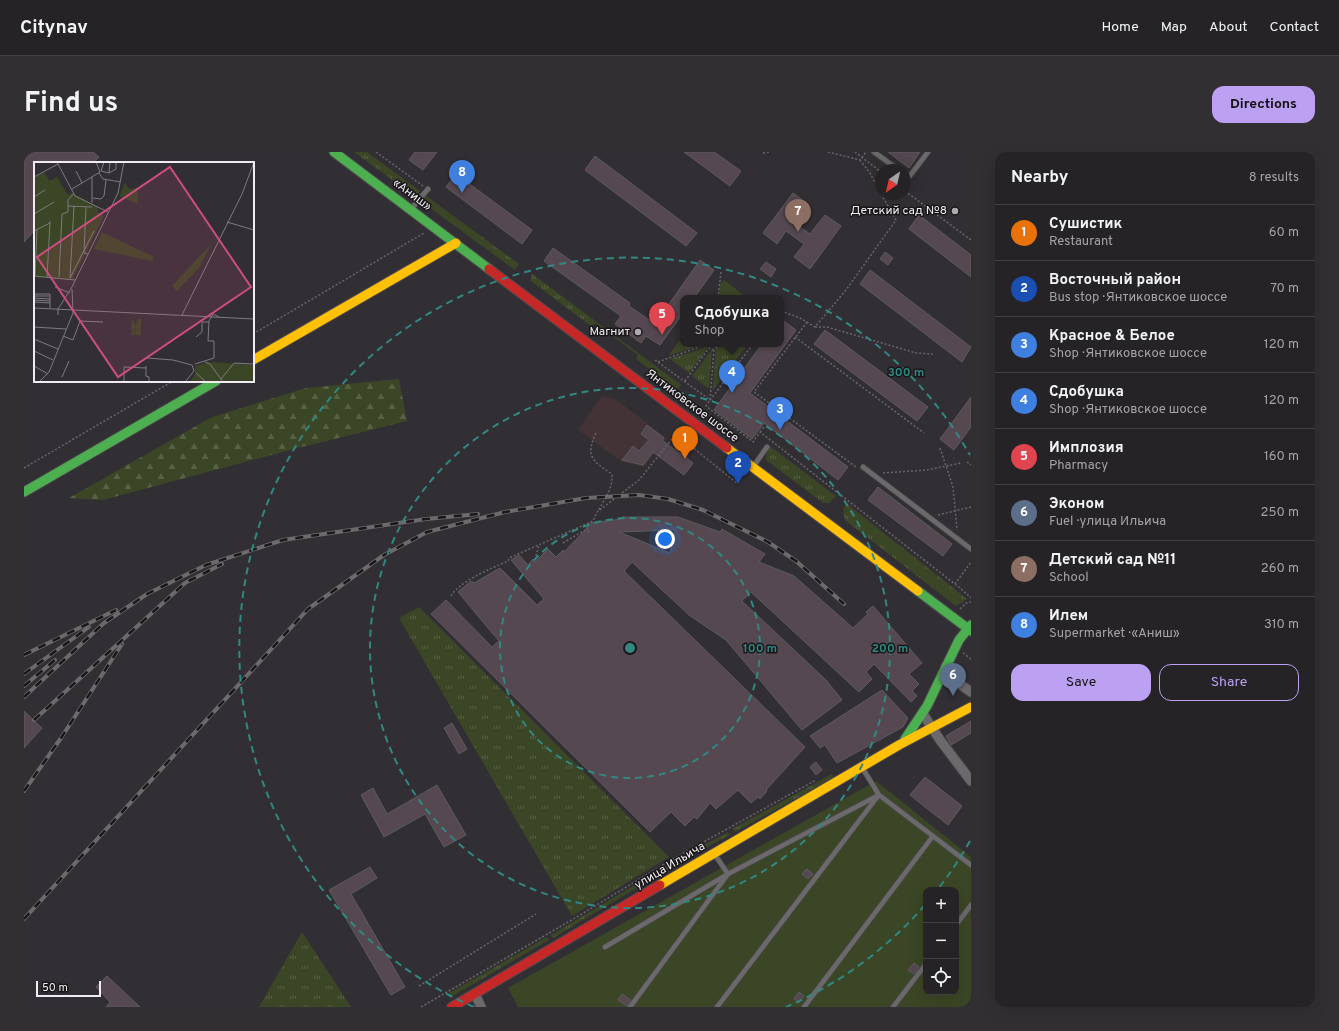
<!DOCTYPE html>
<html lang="en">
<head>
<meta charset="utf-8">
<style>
	body { margin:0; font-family:Overpass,sans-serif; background:#322f33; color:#f1f3f6 }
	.controls { position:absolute; right:12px; bottom:12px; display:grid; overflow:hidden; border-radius:8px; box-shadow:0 4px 16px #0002 }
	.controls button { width:36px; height:36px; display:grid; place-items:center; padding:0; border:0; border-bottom:1px solid #424044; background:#262327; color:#f1f3f6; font:20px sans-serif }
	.compass { position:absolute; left:851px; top:12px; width:36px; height:36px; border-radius:50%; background:#262327; box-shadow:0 4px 16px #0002; rotate:214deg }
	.scale { position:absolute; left:12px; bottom:10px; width:65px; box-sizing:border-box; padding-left:4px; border:2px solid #f0ecf1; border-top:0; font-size:11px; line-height:14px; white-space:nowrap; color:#f0ecf1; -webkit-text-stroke:3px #1a171a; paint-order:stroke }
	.you { position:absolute; left:641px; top:387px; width:14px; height:14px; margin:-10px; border:3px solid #fff; border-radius:50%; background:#1a73e8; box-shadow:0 0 0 6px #1a73e833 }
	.badge { display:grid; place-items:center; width:26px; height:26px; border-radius:50%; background:#bca0f2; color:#fff; font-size:13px; font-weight:700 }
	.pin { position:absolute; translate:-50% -33px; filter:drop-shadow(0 1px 2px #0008) }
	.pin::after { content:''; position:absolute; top:21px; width:14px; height:12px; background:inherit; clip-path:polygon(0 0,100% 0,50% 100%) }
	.popup { position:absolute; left:656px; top:143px; width:104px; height:52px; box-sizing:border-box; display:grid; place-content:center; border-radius:8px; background:#262327; filter:drop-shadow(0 1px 3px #0005); font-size:13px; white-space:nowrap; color:#a4a4a7 }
	.popup b { font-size:15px; color:#f1f3f6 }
	.popup::after { content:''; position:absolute; left:50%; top:100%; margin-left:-8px; border:8px solid transparent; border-top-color:#262327 }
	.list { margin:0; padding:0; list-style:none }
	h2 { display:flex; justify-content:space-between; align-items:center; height:52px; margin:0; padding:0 16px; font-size:17px }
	h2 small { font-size:13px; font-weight:400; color:#a4a4a7 }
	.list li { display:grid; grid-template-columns:26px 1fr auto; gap:12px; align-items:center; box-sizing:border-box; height:56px; padding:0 16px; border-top:1px solid #424044 }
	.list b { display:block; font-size:15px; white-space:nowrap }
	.list p { margin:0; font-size:13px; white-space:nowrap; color:#a4a4a7 }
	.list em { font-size:13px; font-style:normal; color:#a4a4a7 }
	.actions { display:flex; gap:8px; padding:12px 16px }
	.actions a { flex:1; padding:9px 0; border:1px solid #bca0f2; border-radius:12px; text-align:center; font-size:14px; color:#bca0f2 }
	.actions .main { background:#bca0f2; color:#111 }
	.icon { flex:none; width:22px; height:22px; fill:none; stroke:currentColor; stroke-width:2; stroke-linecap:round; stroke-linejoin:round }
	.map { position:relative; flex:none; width:947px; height:855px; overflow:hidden; border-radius:12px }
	header { display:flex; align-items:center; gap:24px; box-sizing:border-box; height:56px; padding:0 20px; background:#262327; border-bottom:1px solid #424044 }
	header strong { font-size:19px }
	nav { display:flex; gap:22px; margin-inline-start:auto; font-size:14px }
	.intro { display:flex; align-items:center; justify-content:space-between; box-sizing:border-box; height:96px; padding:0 24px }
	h1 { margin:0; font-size:28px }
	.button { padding:10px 18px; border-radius:12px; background:#bca0f2; color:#111; font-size:14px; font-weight:700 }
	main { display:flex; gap:24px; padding:0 24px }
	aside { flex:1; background:#262327; border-radius:12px; box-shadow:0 4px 16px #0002 }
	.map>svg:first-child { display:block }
	.commercial { fill:#433236 }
	.grass { fill:url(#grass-tufts) }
	.forest { fill:url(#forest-firs) }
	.garden { fill:#3a4625; fill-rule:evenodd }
	.building { fill:#554851; stroke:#5e5b5e; fill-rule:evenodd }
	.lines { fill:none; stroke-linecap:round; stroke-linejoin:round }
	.lane-casing { stroke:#4e4a4f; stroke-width:6 }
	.street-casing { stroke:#4e4a4f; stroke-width:11 }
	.fast-casing { stroke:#4e4a4f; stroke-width:11 }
	.slow-casing { stroke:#4e4a4f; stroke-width:11 }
	.jam-casing { stroke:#4e4a4f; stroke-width:11 }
	.path { stroke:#68666a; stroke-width:1.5; stroke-dasharray:2 2; stroke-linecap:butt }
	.lane { stroke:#6b696b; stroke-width:4.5 }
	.street { stroke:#6b696b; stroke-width:9 }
	.fast { stroke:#4caf50; stroke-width:9 }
	.slow { stroke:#ffc107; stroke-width:9 }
	.jam { stroke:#c62828; stroke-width:9 }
	.rail-casing { stroke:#6d6a6e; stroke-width:4 }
	.rail { stroke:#1a171a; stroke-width:2.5; stroke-dasharray:8; stroke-linecap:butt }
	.ring { fill:none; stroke:#318882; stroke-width:2; stroke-dasharray:7 5 }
	.poi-dot { fill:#aeaaaf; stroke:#1a171a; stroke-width:1.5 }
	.labels { text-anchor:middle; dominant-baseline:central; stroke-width:3; stroke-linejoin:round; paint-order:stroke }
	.street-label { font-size:12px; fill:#f0ecf1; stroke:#1a171a }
	.poi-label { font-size:12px; fill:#f0ecf1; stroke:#1a171a; text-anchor:end }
	.inset-road { fill:none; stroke:#7e7b80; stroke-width:1 }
	.view { fill:#ce4d80; fill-opacity:0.15; stroke:#ce4d80; stroke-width:2 }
	.inset-edge { fill:none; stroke:#f0ecf1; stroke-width:2 }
	.centre { fill:#318882; stroke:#1a171a; stroke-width:2 }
	.ring-label { font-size:12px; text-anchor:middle; font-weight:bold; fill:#318882; stroke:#1a171a; stroke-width:3; stroke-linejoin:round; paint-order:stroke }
</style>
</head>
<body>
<header>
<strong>Citynav</strong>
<nav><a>Home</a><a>Map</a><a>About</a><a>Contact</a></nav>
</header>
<div class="intro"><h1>Find us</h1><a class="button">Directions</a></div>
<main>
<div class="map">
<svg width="947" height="855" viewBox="0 0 947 855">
	<defs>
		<pattern id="grass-tufts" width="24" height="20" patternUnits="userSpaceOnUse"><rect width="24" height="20" fill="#3a4625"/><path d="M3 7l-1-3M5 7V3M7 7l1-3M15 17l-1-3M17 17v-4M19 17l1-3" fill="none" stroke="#576145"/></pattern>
		<pattern id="forest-firs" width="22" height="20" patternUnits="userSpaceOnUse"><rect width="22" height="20" fill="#3a4625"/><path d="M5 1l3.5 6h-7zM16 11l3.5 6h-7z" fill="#576145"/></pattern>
	</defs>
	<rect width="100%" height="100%" fill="#322f34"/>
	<path class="commercial" d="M 578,244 L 593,248 L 642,286 L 620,315 L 598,310 L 554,278 Z"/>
	<path class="grass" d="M 330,0 L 343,0 L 396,39 L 392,45 Z
		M 401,43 L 495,112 L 491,118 L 398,50 Z
		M 507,121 L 657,233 L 653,238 L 612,207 L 614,203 L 571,171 L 567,174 L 507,129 Z
		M 700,128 L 723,146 L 695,146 L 696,133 Z
		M 659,184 L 659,192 L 680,192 L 644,204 Z
		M 695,192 L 724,192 L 689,238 L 692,193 Z
		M 685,194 L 665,221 L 646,207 Z
		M 688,197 L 685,237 L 668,224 Z
		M 747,295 L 812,344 L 805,351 L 799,351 L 742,308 L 743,299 Z
		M 822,351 L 943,447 L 932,454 L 822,369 C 819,362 818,358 822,351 Z
		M 395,455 L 645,705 L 548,764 L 375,466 Z
		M 808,622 L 810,626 L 711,680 L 708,677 Z
		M 704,680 L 706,683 L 660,707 L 658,705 Z
		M 654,707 L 656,710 L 529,786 L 527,783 Z
		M 278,780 L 327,855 L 235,855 Z
		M 523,785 L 525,788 L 427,845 L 425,841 Z"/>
	<path class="forest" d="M 375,227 L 383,269 L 266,298 L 79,348 L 45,346 L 188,265 L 282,236 Z"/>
	<path class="garden" d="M 852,629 L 947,705 L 947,855 L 494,855 L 484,836 ZM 902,738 L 932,738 L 932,840 L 902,840 Z"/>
	<path class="building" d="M 0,0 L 69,0 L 75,5 L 69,11 L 11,11 L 11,78 L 0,90 Z
		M 391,0 L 413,0 L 399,18 L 385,8 Z
		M 660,0 L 690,0 L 717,19 L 706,34 Z
		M 864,0 L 896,0 L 885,16 Z
		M 571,4 L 673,81 L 662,94 L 561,18 Z
		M 432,22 L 508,78 L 498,92 L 422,35 Z
		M 769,41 L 784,52 L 770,71 L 786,82 L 801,63 L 817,74 L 786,117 L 770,105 L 780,92 L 762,79 L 753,92 L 739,81 Z
		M 895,63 L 947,103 L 947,125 L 885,77 Z
		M 529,96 L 606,151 L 605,154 L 631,172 L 676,108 L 690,118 L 670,146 L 659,146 L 659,161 L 636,193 L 622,184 L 617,191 L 591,172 L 597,164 L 520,109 Z
		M 861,100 L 869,106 L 864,113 L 856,107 Z
		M 742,110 L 752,117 L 747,125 L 736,117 Z
		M 846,118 L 947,195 L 938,210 L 836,132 Z
		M 757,167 L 772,178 L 726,241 L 824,315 L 814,328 L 740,271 L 728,287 L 690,258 L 738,192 L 757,192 Z
		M 801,178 L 904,255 L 893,269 L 790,192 Z
		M 947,245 L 947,275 L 930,298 L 916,287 Z
		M 623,273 L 640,286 L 638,288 L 669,311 L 660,323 L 629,300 L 619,313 L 598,308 L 609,294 L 615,299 L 625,288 L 617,282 Z
		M 854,335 L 928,392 L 919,404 L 844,348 Z
		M 598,365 L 654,365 L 696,380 L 698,377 L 741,402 L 735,410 L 770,424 L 829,476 L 844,462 L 842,460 L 849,454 L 898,511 L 885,522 L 895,532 L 888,539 L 893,544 L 887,550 L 850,512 L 842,520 L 848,527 L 835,540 L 727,440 L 718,449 L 802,528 L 818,548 L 778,578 L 702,488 L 665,463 L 608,410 L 600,419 L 781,595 L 742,638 L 743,639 L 736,647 L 734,645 L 727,651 L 714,638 L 692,657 L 686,651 L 673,667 L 670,665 L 661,674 L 647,660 L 626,680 L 407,462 L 422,448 L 468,495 L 475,489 L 434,440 L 447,429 L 450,431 L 476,416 L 513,453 L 520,447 L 487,408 L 495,403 L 504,413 L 509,407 L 511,410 L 524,397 L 532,405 L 539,398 L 540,400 L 566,373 L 566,371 L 598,367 ZM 651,378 L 646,401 L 595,380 Z
		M 858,538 L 884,566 L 879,575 L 813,611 L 801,593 L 796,596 L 786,584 Z
		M 0,559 L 18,576 L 0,596 Z
		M 947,569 L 947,581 L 927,593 L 922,584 Z
		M 428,571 L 443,597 L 435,602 L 420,576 Z
		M 792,610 L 798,618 L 792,623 L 786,615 Z
		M 901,625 L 938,654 L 924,673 L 886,643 Z
		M 413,633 L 442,683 L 420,695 L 401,662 L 360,685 L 337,643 L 349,636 L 363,662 Z
		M 346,715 L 353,726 L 327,742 L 381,835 L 367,843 L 305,738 Z
		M 783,717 L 789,722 L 784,727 L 778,722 Z
		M 890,811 L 895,815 L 890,822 L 884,818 Z
		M 83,824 L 116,855 L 82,855 L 86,850 L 72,835 Z
		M 775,840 L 780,844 L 775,851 L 770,847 Z
		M 598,842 L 607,848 L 603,854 L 594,848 Z"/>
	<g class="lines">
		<defs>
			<path id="lane" d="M 850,0 L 875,18
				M 881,22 L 885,25 L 904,0
				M 388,56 L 404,37
				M 729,315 L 743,295
				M 839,315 L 947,397
				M 839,617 L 855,643 L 947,713
				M 932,773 L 947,753
				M 581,795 L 704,722 L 855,643
				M 606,855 L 704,722 L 691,703
				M 693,855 L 854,644
				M 780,855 L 909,684
				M 869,855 L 902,812"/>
			<path id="street" d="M 922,514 L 937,533 L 947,540
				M 899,562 L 916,588 L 947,629
				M 451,842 L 457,855"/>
			<path id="fast" d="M 310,0 L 465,117
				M 0,340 L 192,229
				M 894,439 L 947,479
				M 881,587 L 903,554 L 935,488 L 947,473"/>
			<path id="slow" d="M 229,208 L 432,91
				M 703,296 L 894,439
				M 636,733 L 875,593 L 947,555"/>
			<path id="jam" d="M 465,117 L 703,296
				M 428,855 L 636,733"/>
		</defs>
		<use href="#lane" class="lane-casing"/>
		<use href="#street" class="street-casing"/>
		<use href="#fast" class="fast-casing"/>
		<use href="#slow" class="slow-casing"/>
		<use href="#jam" class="jam-casing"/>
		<path class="path" d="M 352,0 L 399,34
			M 804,0 L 836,8 L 842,0
			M 831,0 L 857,20
			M 739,1 L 745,0
			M 836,8 L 846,21 L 857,42
			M 881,39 L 947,88
			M 694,146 L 697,120
			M 725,146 L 727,143
			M 757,159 L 776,166 L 791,175 L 822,138 L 872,68 L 857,42
			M 783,170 L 730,240 L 832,315
			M 791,175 L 803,175 L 892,201 L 909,202
			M 229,182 L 400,81
			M 771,185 L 900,281
			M 683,192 L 685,196 L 688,198 L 692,196 L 694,192
			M 690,198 L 686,248 L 682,254 L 729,290 L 736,280 L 936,436 L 947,446
			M 631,208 L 686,248 L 729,192
			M 634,210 L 683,192
			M 661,229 L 685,196
			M 736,280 L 740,275
			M 572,281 C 561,304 568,309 588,322 C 589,336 581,347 574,359
			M 916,296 L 929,335 L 933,378
			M 943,310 L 947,313
			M 0,316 L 149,229
			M 859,321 L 903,318 L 937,311
			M 914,363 L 947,355
			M 564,371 L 563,377 L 566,382
			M 539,391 L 563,377
			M 512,404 L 515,393
			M 931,432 L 947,410
			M 427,444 C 436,429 468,416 484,409 L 485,406 L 569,369 L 573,360 L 615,328 L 648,287 L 657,286 L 714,332
			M 936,457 L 942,451 L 947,450
			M 939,501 L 947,507
			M 395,834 L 512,762
			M 397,855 L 546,769 L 654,704 L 792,628"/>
		<use href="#lane" class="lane"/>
		<use href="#street" class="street"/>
		<use href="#fast" class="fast"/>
		<use href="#slow" class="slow"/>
		<use href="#jam" class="jam"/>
		<defs>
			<path id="rail" d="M 0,503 L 92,458
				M 0,522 L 65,475
				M 0,534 L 31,508
				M 0,545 L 80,471 L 123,442 L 182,413 L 259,388 L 402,367 L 454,362
				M 10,568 L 161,431 L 198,412
				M 0,639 L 37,586 L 98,492
				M 0,767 L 284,457 L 360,403 L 403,380 L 481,360 L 562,346 L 615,343 L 644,347 L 679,358 L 744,390 L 772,409 L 820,452"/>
		</defs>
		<use href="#rail" class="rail-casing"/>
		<use href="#rail" class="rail"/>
	</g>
	<g class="ring">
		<circle cx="606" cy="496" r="130"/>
		<circle cx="606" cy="496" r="260"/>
		<path d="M946 689A391 391 0 0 1 914 737M901 753A391 391 0 0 1 762 855M450 855A391 391 0 1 1 946 303"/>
	</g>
	<g class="poi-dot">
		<circle cx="931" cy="59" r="4"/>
		<circle cx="614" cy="180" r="4"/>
	</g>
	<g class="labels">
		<g class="street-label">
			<text transform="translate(388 43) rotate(37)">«Аниш»</text>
			<text transform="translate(668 254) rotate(37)">Янтиковское шоссе</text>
			<text transform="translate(646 714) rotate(-31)">улица Ильича</text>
		</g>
		<g class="poi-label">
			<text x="923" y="59">Детский сад №8</text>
			<text x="606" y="180">Магнит</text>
		</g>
	</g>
	<g transform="translate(10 10)">
		<rect width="220" height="220" fill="#322f34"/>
		<path d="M 91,21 L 95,27 L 103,26 L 104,42 L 85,34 ZM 68,70 L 120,95 L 118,99 L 60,87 ZM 98,157 L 102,164 L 103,157 L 107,157 L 107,173 L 102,173 L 102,166 L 101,173 L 97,173 L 101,165 L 97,170 Z" fill="#3a4625"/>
		<path d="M 178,81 L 165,106 L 143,129 L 138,124 Z" fill="#3a4625"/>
		<path d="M 10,10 L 16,19 L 23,15 L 34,33 L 38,31 L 64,45 L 64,50 L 70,54 L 38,118 L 0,115 L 0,16 ZM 177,200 L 220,203 L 220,220 L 156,220 L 161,212 L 161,204 Z" fill="#3a4625"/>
		<path class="inset-road" d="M 23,0 L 41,34 L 74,50M 70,0 L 67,9 L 75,11 L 76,0M 42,9 L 48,21M 65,11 L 69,17 L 87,20M 75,11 L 82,7 L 82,0M 0,15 L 24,2M 58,15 L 58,41M 38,27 L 66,10 L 62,0M 0,35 L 11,28M 59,36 L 67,37 L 70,34 L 72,18M 34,44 L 58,45M 52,45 L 50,91 L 54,92M 0,52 L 20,40M 193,60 L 220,68M 0,69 L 16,61 L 16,59M 0,114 L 41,118M 1,114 L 3,67M 13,115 L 16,61M 25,115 L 28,52 L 34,50 L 34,38 L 40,31M 36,116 L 40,44M 36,116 L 60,69M 21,125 L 36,131M 0,134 L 16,134M 0,136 L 16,137 L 16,146M 0,136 L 0,132 L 16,132 L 16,137M 0,138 L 16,139M 0,140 L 16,141M 0,146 L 220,157M 24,153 L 24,147 L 38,125 L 84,31 L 90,0M 148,153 L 208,32 L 220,0M 0,165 L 32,167M 29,174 L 39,178 L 46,159 L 69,160M 162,175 L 168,170 L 168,160 L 175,160M 0,177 L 24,187M 0,189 L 19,198M 113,196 L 139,198 L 158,203 L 160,209 L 151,220M 171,200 L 176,202 L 189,220M 161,202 L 180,196 L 180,179 L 174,179 L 175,159 L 179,152 L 185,155M 0,204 L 14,212M 112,204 L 112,214 L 115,215 L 115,220M 162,211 L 172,220M 28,215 L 35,199M 187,217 L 200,201 L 220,202M 5,220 L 15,210 L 39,151 L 38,127M 90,220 L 90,205 L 112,206"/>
		<path class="view" d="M 136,5 L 217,125 L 84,215 L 3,95 Z"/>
		<rect width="220" height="220" class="inset-edge"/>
	</g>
	<circle cx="606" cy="496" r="6" class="centre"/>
	<g class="ring-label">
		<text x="882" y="224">300 m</text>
		<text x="736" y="500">100 m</text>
		<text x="866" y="500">200 m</text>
	</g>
</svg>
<div class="controls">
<button>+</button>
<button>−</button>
<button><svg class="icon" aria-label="locate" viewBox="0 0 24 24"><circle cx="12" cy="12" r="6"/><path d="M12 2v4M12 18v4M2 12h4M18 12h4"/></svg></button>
</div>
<svg class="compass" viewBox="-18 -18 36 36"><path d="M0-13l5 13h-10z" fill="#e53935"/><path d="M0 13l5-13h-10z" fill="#a4a4a7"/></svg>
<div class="scale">50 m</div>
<div class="you"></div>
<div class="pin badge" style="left:661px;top:307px;background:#e8710a">1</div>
<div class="pin badge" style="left:714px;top:332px;background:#1a4fb4">2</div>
<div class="pin badge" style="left:756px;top:278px;background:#3f7fe0">3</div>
<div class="pin badge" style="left:708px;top:241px;background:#3f7fe0">4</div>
<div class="popup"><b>Сдобушка</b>Shop</div>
<div class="pin badge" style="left:638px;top:183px;background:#e0444e">5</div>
<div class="pin badge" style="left:929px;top:544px;background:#5c6f8a">6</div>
<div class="pin badge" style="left:774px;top:80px;background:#8d6e63">7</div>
<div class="pin badge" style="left:438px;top:41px;background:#3f7fe0">8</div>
</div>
<aside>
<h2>Nearby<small>8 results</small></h2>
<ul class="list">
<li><span class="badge" style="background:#e8710a">1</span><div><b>Сушистик</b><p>Restaurant</p></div><em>60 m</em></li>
<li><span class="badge" style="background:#1a4fb4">2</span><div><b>Восточный район</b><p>Bus stop · Янтиковское шоссе</p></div><em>70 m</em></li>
<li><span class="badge" style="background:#3f7fe0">3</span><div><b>Красное &amp; Белое</b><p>Shop · Янтиковское шоссе</p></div><em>120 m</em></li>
<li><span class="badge" style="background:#3f7fe0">4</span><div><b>Сдобушка</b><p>Shop · Янтиковское шоссе</p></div><em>120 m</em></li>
<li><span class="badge" style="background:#e0444e">5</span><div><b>Имплозия</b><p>Pharmacy</p></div><em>160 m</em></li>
<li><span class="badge" style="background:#5c6f8a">6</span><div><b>Эконом</b><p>Fuel · улица Ильича</p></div><em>250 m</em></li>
<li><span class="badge" style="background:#8d6e63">7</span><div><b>Детский сад №11</b><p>School</p></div><em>260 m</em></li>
<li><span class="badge" style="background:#3f7fe0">8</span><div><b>Илем</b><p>Supermarket · «Аниш»</p></div><em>310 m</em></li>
</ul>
<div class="actions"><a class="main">Save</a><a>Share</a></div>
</aside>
</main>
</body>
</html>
